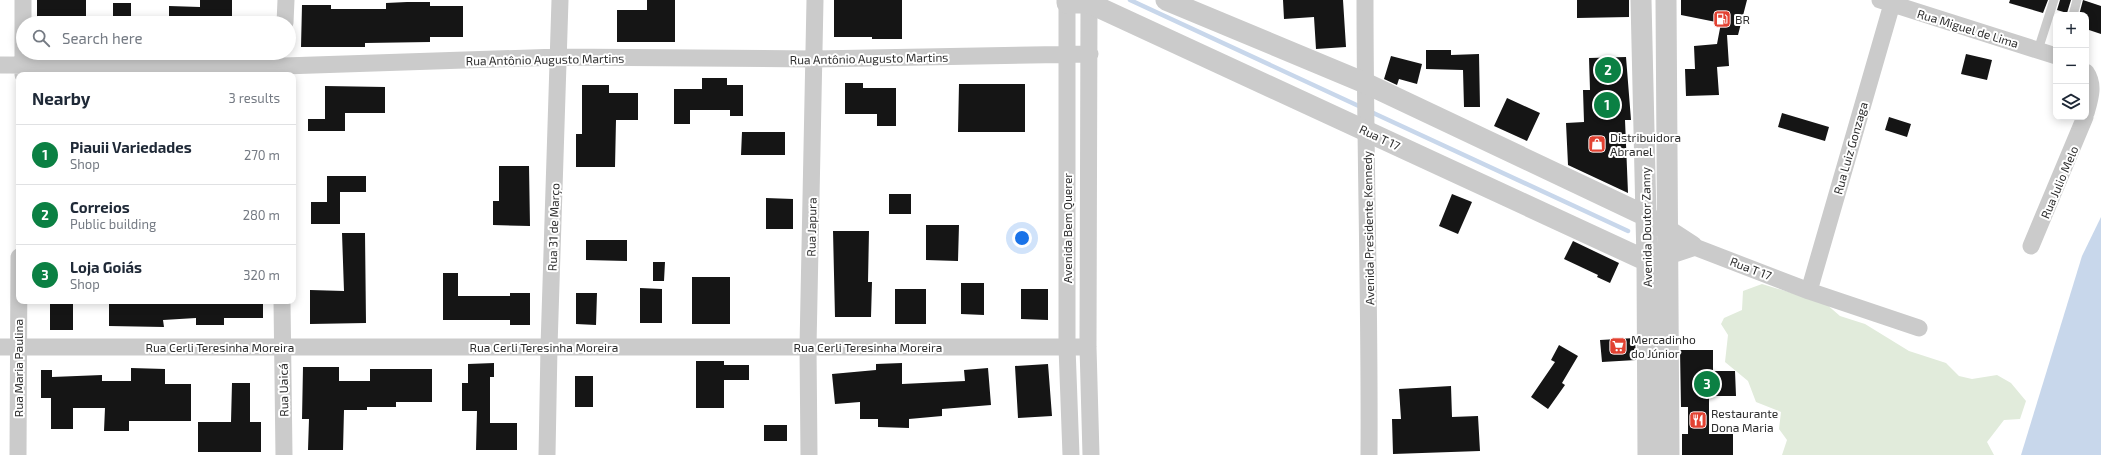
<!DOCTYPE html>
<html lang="en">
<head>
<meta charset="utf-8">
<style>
	body { margin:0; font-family:"Exo 2",sans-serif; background:#f2f2f3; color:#1f2937 }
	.controls { position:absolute; right:12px; top:12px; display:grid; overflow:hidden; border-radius:8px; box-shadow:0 2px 10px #0003 }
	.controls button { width:36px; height:36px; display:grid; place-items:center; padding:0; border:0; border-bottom:1px solid #e0e1e3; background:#fff; color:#1f2937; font:20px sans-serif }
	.you { position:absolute; left:1022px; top:238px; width:14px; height:14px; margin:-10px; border:3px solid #fff; border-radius:50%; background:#1a73e8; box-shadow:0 0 0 6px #1a73e833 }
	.badge { display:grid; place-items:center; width:26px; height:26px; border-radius:50%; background:#0b8043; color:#fff; font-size:13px; font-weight:700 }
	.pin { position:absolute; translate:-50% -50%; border:2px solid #fff; box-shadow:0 1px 4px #0006 }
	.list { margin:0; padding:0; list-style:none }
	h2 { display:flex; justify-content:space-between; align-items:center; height:52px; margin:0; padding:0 16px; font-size:17px }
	h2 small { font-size:13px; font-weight:400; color:#747a83 }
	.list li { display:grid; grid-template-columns:26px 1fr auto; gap:12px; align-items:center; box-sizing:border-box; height:60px; padding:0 16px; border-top:1px solid #e0e1e3 }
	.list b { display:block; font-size:15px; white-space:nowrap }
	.list p { margin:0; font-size:13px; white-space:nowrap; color:#747a83 }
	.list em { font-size:13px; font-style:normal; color:#747a83 }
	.icon { flex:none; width:22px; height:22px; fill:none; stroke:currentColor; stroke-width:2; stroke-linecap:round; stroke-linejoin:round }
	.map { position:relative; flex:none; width:2101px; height:455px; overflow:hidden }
	.search { position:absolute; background:#fff; box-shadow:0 2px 10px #0003; left:16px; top:16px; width:280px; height:44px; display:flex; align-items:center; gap:10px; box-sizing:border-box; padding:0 14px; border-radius:22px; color:#747a83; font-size:15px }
	.panel { position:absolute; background:#fff; box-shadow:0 2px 10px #0003; left:16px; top:72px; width:280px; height:232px; border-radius:8px }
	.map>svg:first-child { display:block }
	.green { fill:#e1ebdb }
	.water { fill:#c8d7eb }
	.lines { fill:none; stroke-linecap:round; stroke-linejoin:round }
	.stream { stroke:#c8d7eb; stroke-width:4.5 }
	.building { fill:#151515 }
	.service { stroke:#cbcbcb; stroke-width:9 }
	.minor { stroke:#cbcbcb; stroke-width:17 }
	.tertiary { stroke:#cbcbcb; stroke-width:21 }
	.labels { text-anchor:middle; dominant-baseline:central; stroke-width:4; stroke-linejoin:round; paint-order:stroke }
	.poi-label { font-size:12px; fill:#2e2e2e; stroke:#fff; text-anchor:start }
	.street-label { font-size:12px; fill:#2e2e2e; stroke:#fff }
</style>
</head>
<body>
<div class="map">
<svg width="2101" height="455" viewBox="0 0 2101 455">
	<rect width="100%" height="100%" fill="#fff"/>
	<path class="green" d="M 1762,284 L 1825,303 L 1840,316 L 1865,324 L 1909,351 L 1946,363 L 1959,376 L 1972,379 L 1997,375 L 2011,383 L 2026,401 L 2020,419 L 2004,420 L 1987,442 L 1994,455 L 1782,455 L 1787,440 L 1779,429 L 1781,412 L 1756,402 L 1748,381 L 1725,362 L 1728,335 L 1721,324 L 1724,318 L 1742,310 L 1743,291 Z"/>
	<path class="water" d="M 2101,217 L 2101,455 L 2021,455 L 2082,256 Z"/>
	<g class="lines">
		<path class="stream" d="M 1130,0 L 1363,108
			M 1369,111 L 1628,231"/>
	</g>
	<path class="building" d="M 37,0 L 86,0 L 86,23 L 37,23 Z
		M 200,0 L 232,0 L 232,23 L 169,23 L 169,6 L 200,7 Z
		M 647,0 L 675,0 L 675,42 L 617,42 L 617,10 L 647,10 Z
		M 834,0 L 902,0 L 902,39 L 872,39 L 872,37 L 834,37 Z
		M 1283,0 L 1343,0 L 1346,47 L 1316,49 L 1314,17 L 1284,19 Z
		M 1577,0 L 1629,0 L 1629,17 L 1577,18 Z
		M 1681,0 L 1747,0 L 1738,35 L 1727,35 L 1729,66 L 1717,67 L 1719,95 L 1686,96 L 1685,69 L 1695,69 L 1694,46 L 1717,44 L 1721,23 L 1681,15 Z
		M 2010,0 L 2048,0 L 2043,13 L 2009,3 Z
		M 2060,0 L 2071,0 L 2067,13 L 2057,10 Z
		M 2083,0 L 2101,6 L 2101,34 L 2086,29 L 2086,15 L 2079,15 Z
		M 407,2 L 430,2 L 430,6 L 463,6 L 463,37 L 430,37 L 430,42 L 365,43 L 365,47 L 301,47 L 302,5 L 331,5 L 331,9 L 386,9 L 386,3 Z
		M 113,3 L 131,3 L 131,23 L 113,23 Z
		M 1426,50 L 1451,50 L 1451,55 L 1479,54 L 1480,107 L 1464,107 L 1463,70 L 1426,69 Z
		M 1966,54 L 1992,60 L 1987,80 L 1961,74 Z
		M 1391,56 L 1422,64 L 1417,84 L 1399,79 L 1397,85 L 1384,79 Z
		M 1626,57 L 1631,120 L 1625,120 L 1628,193 L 1568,165 L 1566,123 L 1584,122 L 1583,90 L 1590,90 L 1589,58 Z
		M 702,78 L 727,78 L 727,85 L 743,85 L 743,116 L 730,116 L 730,110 L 690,110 L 690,124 L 674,124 L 674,89 L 702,89 Z
		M 845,83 L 863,83 L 863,88 L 896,88 L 896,126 L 877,126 L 877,114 L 845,114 Z
		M 959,84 L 1025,84 L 1025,132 L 958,132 Z
		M 582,85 L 609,85 L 609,93 L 638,93 L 638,120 L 616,120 L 615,167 L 576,167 L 576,134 L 582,134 Z
		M 325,86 L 385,87 L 385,113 L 345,113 L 345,131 L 308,131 L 308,119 L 325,119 Z
		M 1507,98 L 1540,113 L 1527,141 L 1494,126 Z
		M 1782,113 L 1829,127 L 1825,141 L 1778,127 Z
		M 1889,117 L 1911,124 L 1907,137 L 1885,130 Z
		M 742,132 L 785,132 L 785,155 L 741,155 Z
		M 499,166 L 529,166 L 530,226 L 493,225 L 493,201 L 499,201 Z
		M 327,176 L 366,176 L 366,192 L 340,192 L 340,224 L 311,224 L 311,202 L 327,202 Z
		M 889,194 L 911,194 L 911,214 L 889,214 Z
		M 1452,194 L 1472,202 L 1458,234 L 1439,226 Z
		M 766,198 L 793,199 L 793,229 L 766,229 Z
		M 926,225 L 959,225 L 958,261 L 926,260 Z
		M 833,231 L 869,231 L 868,282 L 872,282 L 871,317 L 835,317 Z
		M 342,233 L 365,233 L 366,323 L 310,324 L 310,290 L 344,291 Z
		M 586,240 L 627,240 L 627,261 L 586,260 Z
		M 1573,241 L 1619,263 L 1610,283 L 1597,277 L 1598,275 L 1564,259 Z
		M 653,262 L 665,262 L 664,281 L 653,281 Z
		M 443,273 L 458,273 L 458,296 L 510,296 L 510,293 L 530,293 L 530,325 L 510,325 L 510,320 L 443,320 Z
		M 692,277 L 730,277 L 730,324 L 692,324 Z
		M 961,283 L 984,283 L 984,315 L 961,314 Z
		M 640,288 L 662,289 L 662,323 L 640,323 Z
		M 895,289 L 926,289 L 926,324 L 895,324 Z
		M 1021,289 L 1048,289 L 1048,320 L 1021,319 Z
		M 576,293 L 597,293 L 596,325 L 576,324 Z
		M 50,301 L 73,301 L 73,330 L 50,330 Z
		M 109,301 L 263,301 L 263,318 L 224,318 L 224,325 L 196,325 L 196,318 L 163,320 L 164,327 L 109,326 Z
		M 1635,338 L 1636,360 L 1602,362 L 1600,340 Z
		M 1559,345 L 1578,356 L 1562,383 L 1565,385 L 1548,409 L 1531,397 L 1555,362 L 1551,360 Z
		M 1680,350 L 1713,350 L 1713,371 L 1735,371 L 1736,396 L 1709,396 L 1709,434 L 1733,434 L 1733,455 L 1682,455 L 1682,434 L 1688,434 L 1688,407 L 1681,407 Z
		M 696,361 L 724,361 L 724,365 L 749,365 L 749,380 L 724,380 L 724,408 L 696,408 Z
		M 494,363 L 494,377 L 490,377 L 490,423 L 517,423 L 517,450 L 476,450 L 477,411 L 462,411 L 462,383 L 468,383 L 468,364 Z
		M 902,363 L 902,384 L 965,381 L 964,370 L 988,368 L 991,405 L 942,409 L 942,416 L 909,419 L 909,428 L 878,427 L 878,419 L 860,419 L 860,402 L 835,404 L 832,374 L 876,370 L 876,364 Z
		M 1048,364 L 1052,416 L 1018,418 L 1015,366 Z
		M 303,367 L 339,367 L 339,381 L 370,381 L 370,369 L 432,369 L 432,402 L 396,402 L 396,407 L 367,407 L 367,410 L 344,410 L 343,450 L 308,450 L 309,419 L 302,419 Z
		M 131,368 L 165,369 L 165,384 L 191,384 L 191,421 L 129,421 L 129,431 L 104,431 L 105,408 L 73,408 L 73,429 L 51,429 L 51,398 L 41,398 L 41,370 L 52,370 L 52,377 L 102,375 L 102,381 L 131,381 Z
		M 575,376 L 593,376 L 593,407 L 575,407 Z
		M 232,383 L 250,383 L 250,422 L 261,422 L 261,452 L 198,452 L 198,422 L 231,422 Z
		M 1451,386 L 1452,417 L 1478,416 L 1480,451 L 1393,454 L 1392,419 L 1401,419 L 1399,389 Z
		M 764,425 L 787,425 L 787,441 L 764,441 Z"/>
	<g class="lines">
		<path class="service" d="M 2073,15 L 2077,0
			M 2038,50 L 2054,0"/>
		<path class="minor" d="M 1365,0 C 1365,152 1370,303 1369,455
			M 1880,0 L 2056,56
			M 1067,3 L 1067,347 L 1071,455
			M 1089,3 L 1088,347 L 1091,455
			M 285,23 L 286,0
			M 0,65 L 284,66 L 559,57 L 815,59 L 1090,54
			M 2086,72 C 2095,85 2090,99 2086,113
			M 23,75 L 23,0
			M 1692,246 L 1809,291 L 1919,328
			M 2031,246 L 2085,117
			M 1809,291 L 1892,4
			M 282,301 L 284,455
			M 0,347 L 1088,347
			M 18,455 L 19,257
			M 547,455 L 549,347 L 560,0
			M 809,455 L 808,347 L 815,0"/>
		<path class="tertiary" d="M 1067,0 L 1067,3 L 1089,3 L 1647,261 L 1692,246
			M 1166,0 L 1365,83 L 1646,216 L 1692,246
			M 1641,0 L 1647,261 L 1648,455
			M 1666,0 L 1669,455"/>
	</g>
	<defs>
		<symbol id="fuel-square" viewBox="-11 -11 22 22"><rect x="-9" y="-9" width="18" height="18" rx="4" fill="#e24232" stroke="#fff"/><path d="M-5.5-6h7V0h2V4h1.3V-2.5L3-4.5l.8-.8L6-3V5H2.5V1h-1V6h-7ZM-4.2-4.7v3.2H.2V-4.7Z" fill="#fff"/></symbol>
		<symbol id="shop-square" viewBox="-11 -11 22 22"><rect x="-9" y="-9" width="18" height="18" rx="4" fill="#e24232" stroke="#fff"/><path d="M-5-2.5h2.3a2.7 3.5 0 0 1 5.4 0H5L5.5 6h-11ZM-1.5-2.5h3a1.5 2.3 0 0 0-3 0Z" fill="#fff"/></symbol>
		<symbol id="supermarket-square" viewBox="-11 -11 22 22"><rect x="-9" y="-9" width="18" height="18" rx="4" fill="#e24232" stroke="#fff"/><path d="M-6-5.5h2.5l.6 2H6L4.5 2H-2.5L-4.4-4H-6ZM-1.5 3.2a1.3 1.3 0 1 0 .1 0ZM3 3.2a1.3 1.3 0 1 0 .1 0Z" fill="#fff"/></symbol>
		<symbol id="restaurant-square" viewBox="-11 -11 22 22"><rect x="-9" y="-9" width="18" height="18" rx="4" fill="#e24232" stroke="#fff"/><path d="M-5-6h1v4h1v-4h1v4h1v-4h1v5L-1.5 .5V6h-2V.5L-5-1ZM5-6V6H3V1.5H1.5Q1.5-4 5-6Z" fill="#fff"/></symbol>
	</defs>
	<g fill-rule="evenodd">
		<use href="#fuel-square" x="1712" y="9" width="20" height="20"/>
		<use href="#shop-square" x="1587" y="134" width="20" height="20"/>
		<use href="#supermarket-square" x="1608" y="336" width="20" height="20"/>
		<use href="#restaurant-square" x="1688" y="410" width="20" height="20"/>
	</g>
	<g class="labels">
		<g class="poi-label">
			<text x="1735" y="19">BR</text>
			<text x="1610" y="137">Distribuidora<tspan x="1610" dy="14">Abranel</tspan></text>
			<text x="1631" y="339">Mercadinho<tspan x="1631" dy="14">do Júnior</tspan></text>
			<text x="1711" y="413">Restaurante<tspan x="1711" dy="14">Dona Maria</tspan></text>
		</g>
		<g class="street-label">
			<text transform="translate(1968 28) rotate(17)">Rua Miguel de Lima</text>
			<text transform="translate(869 58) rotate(-1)">Rua Antônio Augusto Martins</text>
			<text transform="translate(545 59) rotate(-1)">Rua Antônio Augusto Martins</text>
			<text transform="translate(1380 137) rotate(25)">Rua T 17</text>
			<text transform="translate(1850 148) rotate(-74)">Rua Luiz Gonzaga</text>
			<text transform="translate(2059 182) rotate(-67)">Rua Julio Melo</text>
			<text transform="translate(553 227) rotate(-88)">Rua 31 de Março</text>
			<text transform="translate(811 227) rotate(-89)">Rua Japura</text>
			<text transform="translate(1646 227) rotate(-91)">Avenida Doutor Zanny</text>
			<text transform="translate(1067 228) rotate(-90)">Avenida Bem Querer</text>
			<text transform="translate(1368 228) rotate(-91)">Avenida Presidente Kennedy</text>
			<text transform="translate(1751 268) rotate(21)">Rua T 17</text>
			<text x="220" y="347">Rua Cerli Teresinha Moreira</text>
			<text x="544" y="347">Rua Cerli Teresinha Moreira</text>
			<text x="868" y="347">Rua Cerli Teresinha Moreira</text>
			<text transform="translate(18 368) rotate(-90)">Rua Maria Paulina</text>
			<text transform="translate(283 390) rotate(-91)">Rua Uaicá</text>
		</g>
	</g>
</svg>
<div class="controls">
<button>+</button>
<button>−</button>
<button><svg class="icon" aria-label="layers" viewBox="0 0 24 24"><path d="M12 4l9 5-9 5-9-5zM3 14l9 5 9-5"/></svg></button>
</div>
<div class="you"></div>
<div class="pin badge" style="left:1607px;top:105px">1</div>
<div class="pin badge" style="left:1608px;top:70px">2</div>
<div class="pin badge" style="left:1707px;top:384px">3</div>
<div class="search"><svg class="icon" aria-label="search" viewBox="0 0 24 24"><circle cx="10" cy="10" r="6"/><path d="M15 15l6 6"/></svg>Search here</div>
<section class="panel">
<h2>Nearby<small>3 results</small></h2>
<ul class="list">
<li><span class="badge">1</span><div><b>Piauii Variedades</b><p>Shop</p></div><em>270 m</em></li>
<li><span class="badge">2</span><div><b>Correios</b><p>Public building</p></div><em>280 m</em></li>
<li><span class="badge">3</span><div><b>Loja Goiás</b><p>Shop</p></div><em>320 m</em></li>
</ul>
</section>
</div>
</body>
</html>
